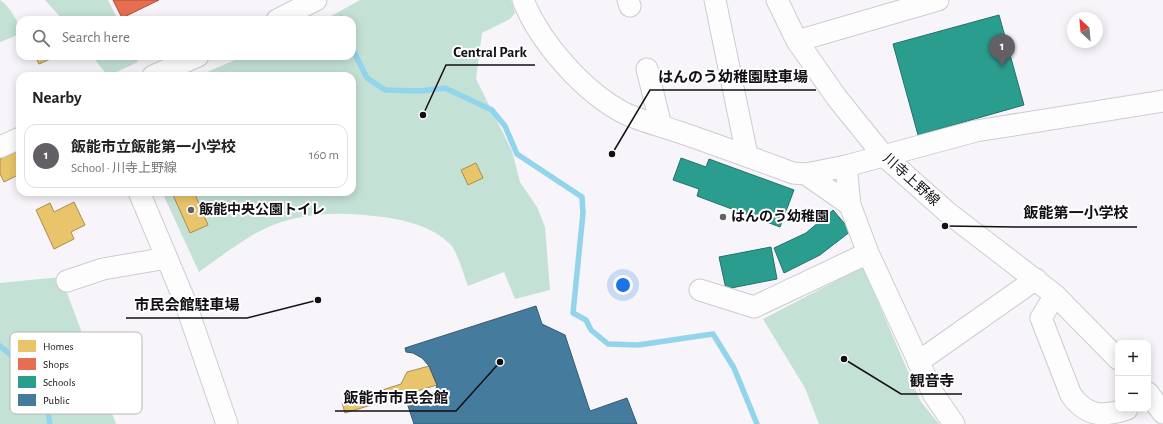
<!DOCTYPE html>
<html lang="en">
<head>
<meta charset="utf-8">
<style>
	body { margin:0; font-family:"Alegreya Sans","Noto Sans JP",sans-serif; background:#f6f6f6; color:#222 }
	.controls { position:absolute; right:12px; bottom:12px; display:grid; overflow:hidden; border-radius:8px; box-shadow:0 2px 10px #0003 }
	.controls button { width:36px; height:36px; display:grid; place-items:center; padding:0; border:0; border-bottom:1px solid #e0e0e0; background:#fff; color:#222; font:20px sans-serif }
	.compass { position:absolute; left:1067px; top:12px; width:36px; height:36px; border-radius:50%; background:#fff; box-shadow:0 2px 10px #0003; rotate:334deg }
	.you { position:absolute; left:623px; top:285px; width:14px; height:14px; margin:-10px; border:3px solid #fff; border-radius:50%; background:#1a73e8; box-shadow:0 0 0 6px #1a73e833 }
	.badge { display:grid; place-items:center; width:26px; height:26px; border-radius:50%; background:#625f65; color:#fff; font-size:13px; font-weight:700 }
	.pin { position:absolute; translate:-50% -33px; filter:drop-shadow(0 1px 2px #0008) }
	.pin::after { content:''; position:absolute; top:21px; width:14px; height:12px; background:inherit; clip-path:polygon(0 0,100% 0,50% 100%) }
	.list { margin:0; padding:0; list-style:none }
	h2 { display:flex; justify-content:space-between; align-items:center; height:52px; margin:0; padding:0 16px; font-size:17px }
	h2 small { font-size:13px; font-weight:400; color:#767676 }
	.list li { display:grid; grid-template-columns:26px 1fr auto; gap:12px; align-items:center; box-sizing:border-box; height:64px; margin:0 8px 8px; padding:0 8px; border:1px solid #e0e0e0; border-radius:12px }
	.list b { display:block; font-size:15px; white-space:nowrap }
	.list p { margin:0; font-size:13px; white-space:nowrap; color:#767676 }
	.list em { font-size:13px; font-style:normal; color:#767676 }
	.icon { flex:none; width:22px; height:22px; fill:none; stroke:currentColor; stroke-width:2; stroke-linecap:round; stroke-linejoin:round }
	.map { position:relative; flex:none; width:1163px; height:424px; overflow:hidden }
	.search { position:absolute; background:#fff; box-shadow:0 2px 10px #0003; left:16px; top:16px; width:340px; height:44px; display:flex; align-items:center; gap:10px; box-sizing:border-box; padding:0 14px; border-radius:12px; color:#767676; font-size:15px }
	.panel { position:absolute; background:#fff; box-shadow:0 2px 10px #0003; left:16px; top:72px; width:340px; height:124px; border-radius:12px }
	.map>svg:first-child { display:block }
	.green { fill:#c4e1d6 }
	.homes { fill:#e9c46a; stroke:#a88e50 }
	.shops { fill:#e76f51; stroke:#a7523f }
	.schools { fill:#2a9d8f; stroke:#23726a }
	.public { fill:#457b9d; stroke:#365b74 }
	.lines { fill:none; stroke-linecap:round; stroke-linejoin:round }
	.stream { stroke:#92d4eb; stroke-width:5.5 }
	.minor-casing { stroke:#cecbd1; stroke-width:23 }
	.minor { stroke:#fefdfe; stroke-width:21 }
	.poi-dot { fill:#625f65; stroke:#fff; stroke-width:1.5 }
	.labels { text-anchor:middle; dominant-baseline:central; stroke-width:4; stroke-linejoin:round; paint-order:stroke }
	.street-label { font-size:14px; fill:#120f15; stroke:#fff }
	.poi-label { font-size:14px; font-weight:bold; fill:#120f15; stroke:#fff; text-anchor:start }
	.key { fill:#fff; stroke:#b8b7b9; stroke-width:1 }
	.key-label { font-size:11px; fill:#120f15 }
	.leader { fill:none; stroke:#120f15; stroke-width:1.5 }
	.callout-dot { fill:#120f15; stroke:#fff; stroke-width:1.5 }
	.callout-label { font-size:15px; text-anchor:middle; font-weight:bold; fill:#120f15; stroke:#fff; stroke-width:4; stroke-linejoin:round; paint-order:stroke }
</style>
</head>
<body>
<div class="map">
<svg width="1163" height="424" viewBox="0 0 1163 424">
	<rect width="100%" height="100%" fill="#f7f4fa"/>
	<path class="green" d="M 0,0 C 9,6 20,22 20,34 L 0,42 Z
		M 45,0 L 108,0 L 118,20 L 63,20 Z
		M 360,0 L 511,0 L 515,13 L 510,19 L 482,33 L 476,79 L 512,151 L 520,182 L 537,207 L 545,227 L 550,290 L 515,299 L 504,272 L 468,286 C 464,276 457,250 450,244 C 433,227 406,220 383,217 C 338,211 292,211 251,236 C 233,247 216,260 199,272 L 162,192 L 352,192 L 352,76 L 198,76 L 244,56 L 352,56 L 352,20 L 324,20 Z
		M 92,56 L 135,56 L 138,62 L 108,76 Z
		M 863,267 L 921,402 L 939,424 L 819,424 L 805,388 L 763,319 Z
		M 61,277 L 116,424 L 0,424 L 0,283 Z"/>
	<path class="homes" d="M 35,56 L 57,56 L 39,64 Z
		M 20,150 L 20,174 L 4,182 L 0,174 L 0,159 Z
		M 476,163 L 483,178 L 468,185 L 461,170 Z
		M 180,192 L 194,192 L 208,225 L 190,233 L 173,195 Z
		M 74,202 L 85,225 L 71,232 L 74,239 L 54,249 L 36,210 L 50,203 L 54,212 Z
		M 429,366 L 437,385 L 345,413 L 342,403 L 401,384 L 407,372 Z"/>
	<path class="shops" d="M 113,0 L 159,0 L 122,18 Z"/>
	<path class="schools" d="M 999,15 L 1024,105 L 918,135 L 893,44 Z
		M 681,158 L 706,167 L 709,159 L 794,190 L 780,227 L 697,196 L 699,189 L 673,180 Z
		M 833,210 L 851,231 L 820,255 L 784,273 L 774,248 L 806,233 Z
		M 771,247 L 777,279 L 726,289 L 719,257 Z"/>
	<path class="public" d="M 536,306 L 542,324 L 565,335 L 590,411 L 627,398 L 637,424 L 414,424 L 406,400 L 435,392 L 437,385 L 429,366 L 422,358 L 413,353 L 406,352 L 405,348 Z"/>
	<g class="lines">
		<path class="stream" d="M 341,18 L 342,20
			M 352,48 L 367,78 L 385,90 L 420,91 L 445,88 L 492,110 L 505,126 L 517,154 L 582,197 L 583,213 L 573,313 L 586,320 L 591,330 L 608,344 L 638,345 L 713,334 L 734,368 L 757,424
			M 0,346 C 25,366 46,390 50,424"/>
		<defs>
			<path id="minor" d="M 523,0 C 540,43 584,92 624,113 C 641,121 661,126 679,132 C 717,145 755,159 793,173 L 806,174 L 846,166 L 976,131 L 1163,101
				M 628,0 L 630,6
				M 715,0 L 747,155
				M 777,0 L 797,41 L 837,98 L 883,155 L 947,212 L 1055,295 L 1118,359
				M 277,20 L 316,0
				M 797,41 L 938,0
				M 647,69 L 661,126
				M 153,76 L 198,56
				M 0,147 L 20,138
				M 846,166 L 850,205 L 868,253 L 934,395 L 954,424
				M 806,174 L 850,205
				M 139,192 L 184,299 L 227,424
				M 67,281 L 103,269 L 167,258
				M 700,290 L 754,307 L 868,253
				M 1055,295 L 1041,318 L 1071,395 C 1087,417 1103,417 1127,409
				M 918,362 L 1036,279
				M 1148,393 L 1163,413"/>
		</defs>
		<use href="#minor" class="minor-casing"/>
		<use href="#minor" class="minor"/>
	</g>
	<g class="poi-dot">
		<circle cx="191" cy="210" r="4"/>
		<circle cx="723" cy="217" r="4"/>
	</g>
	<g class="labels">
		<g class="street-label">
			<text transform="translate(911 180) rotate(42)">川寺上野線</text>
		</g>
		<g class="poi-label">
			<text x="199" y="210">飯能中央公園トイレ</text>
			<text x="731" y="217">はんのう幼稚園</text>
		</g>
	</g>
	<rect x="10" y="332" width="132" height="82" rx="6" class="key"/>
	<rect x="18" y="340" width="18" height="12" fill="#e9c46a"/>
	<rect x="18" y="358" width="18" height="12" fill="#e76f51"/>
	<rect x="18" y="376" width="18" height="12" fill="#2a9d8f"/>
	<rect x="18" y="394" width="18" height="12" fill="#457b9d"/>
	<g class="key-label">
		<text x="43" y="350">Homes</text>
		<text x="43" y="368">Shops</text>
		<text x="43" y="386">Schools</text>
		<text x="43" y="404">Public</text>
	</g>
	<path class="leader" d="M423 115L446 65H535M612 154L650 90H816M945 226L1016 227H1137M318 300L247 318H126M844 359L901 394H962M500 362L456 411H335"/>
	<g class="callout-dot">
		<circle cx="423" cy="115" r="4"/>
		<circle cx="612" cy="154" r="4"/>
		<circle cx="945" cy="226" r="4"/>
		<circle cx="318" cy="300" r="4"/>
		<circle cx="844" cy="359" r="4"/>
		<circle cx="500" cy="362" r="4"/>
	</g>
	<g class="callout-label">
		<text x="490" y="57">Central Park</text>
		<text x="733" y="82">はんのう幼稚園駐車場</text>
		<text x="1076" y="218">飯能第一小学校</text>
		<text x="187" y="310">市民会館駐車場</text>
		<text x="932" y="386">観音寺</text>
		<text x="396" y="403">飯能市市民会館</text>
	</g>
</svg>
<div class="controls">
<button>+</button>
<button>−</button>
</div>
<svg class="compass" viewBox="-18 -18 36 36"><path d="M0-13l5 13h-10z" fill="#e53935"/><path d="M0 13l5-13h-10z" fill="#767676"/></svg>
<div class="you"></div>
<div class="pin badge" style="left:1002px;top:67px">1</div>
<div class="search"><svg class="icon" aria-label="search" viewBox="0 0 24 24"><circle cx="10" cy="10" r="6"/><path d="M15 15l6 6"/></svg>Search here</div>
<section class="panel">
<h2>Nearby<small></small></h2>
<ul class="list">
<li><span class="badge">1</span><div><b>飯能市立飯能第一小学校</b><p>School · 川寺上野線</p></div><em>160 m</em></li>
</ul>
</section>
</div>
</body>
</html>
